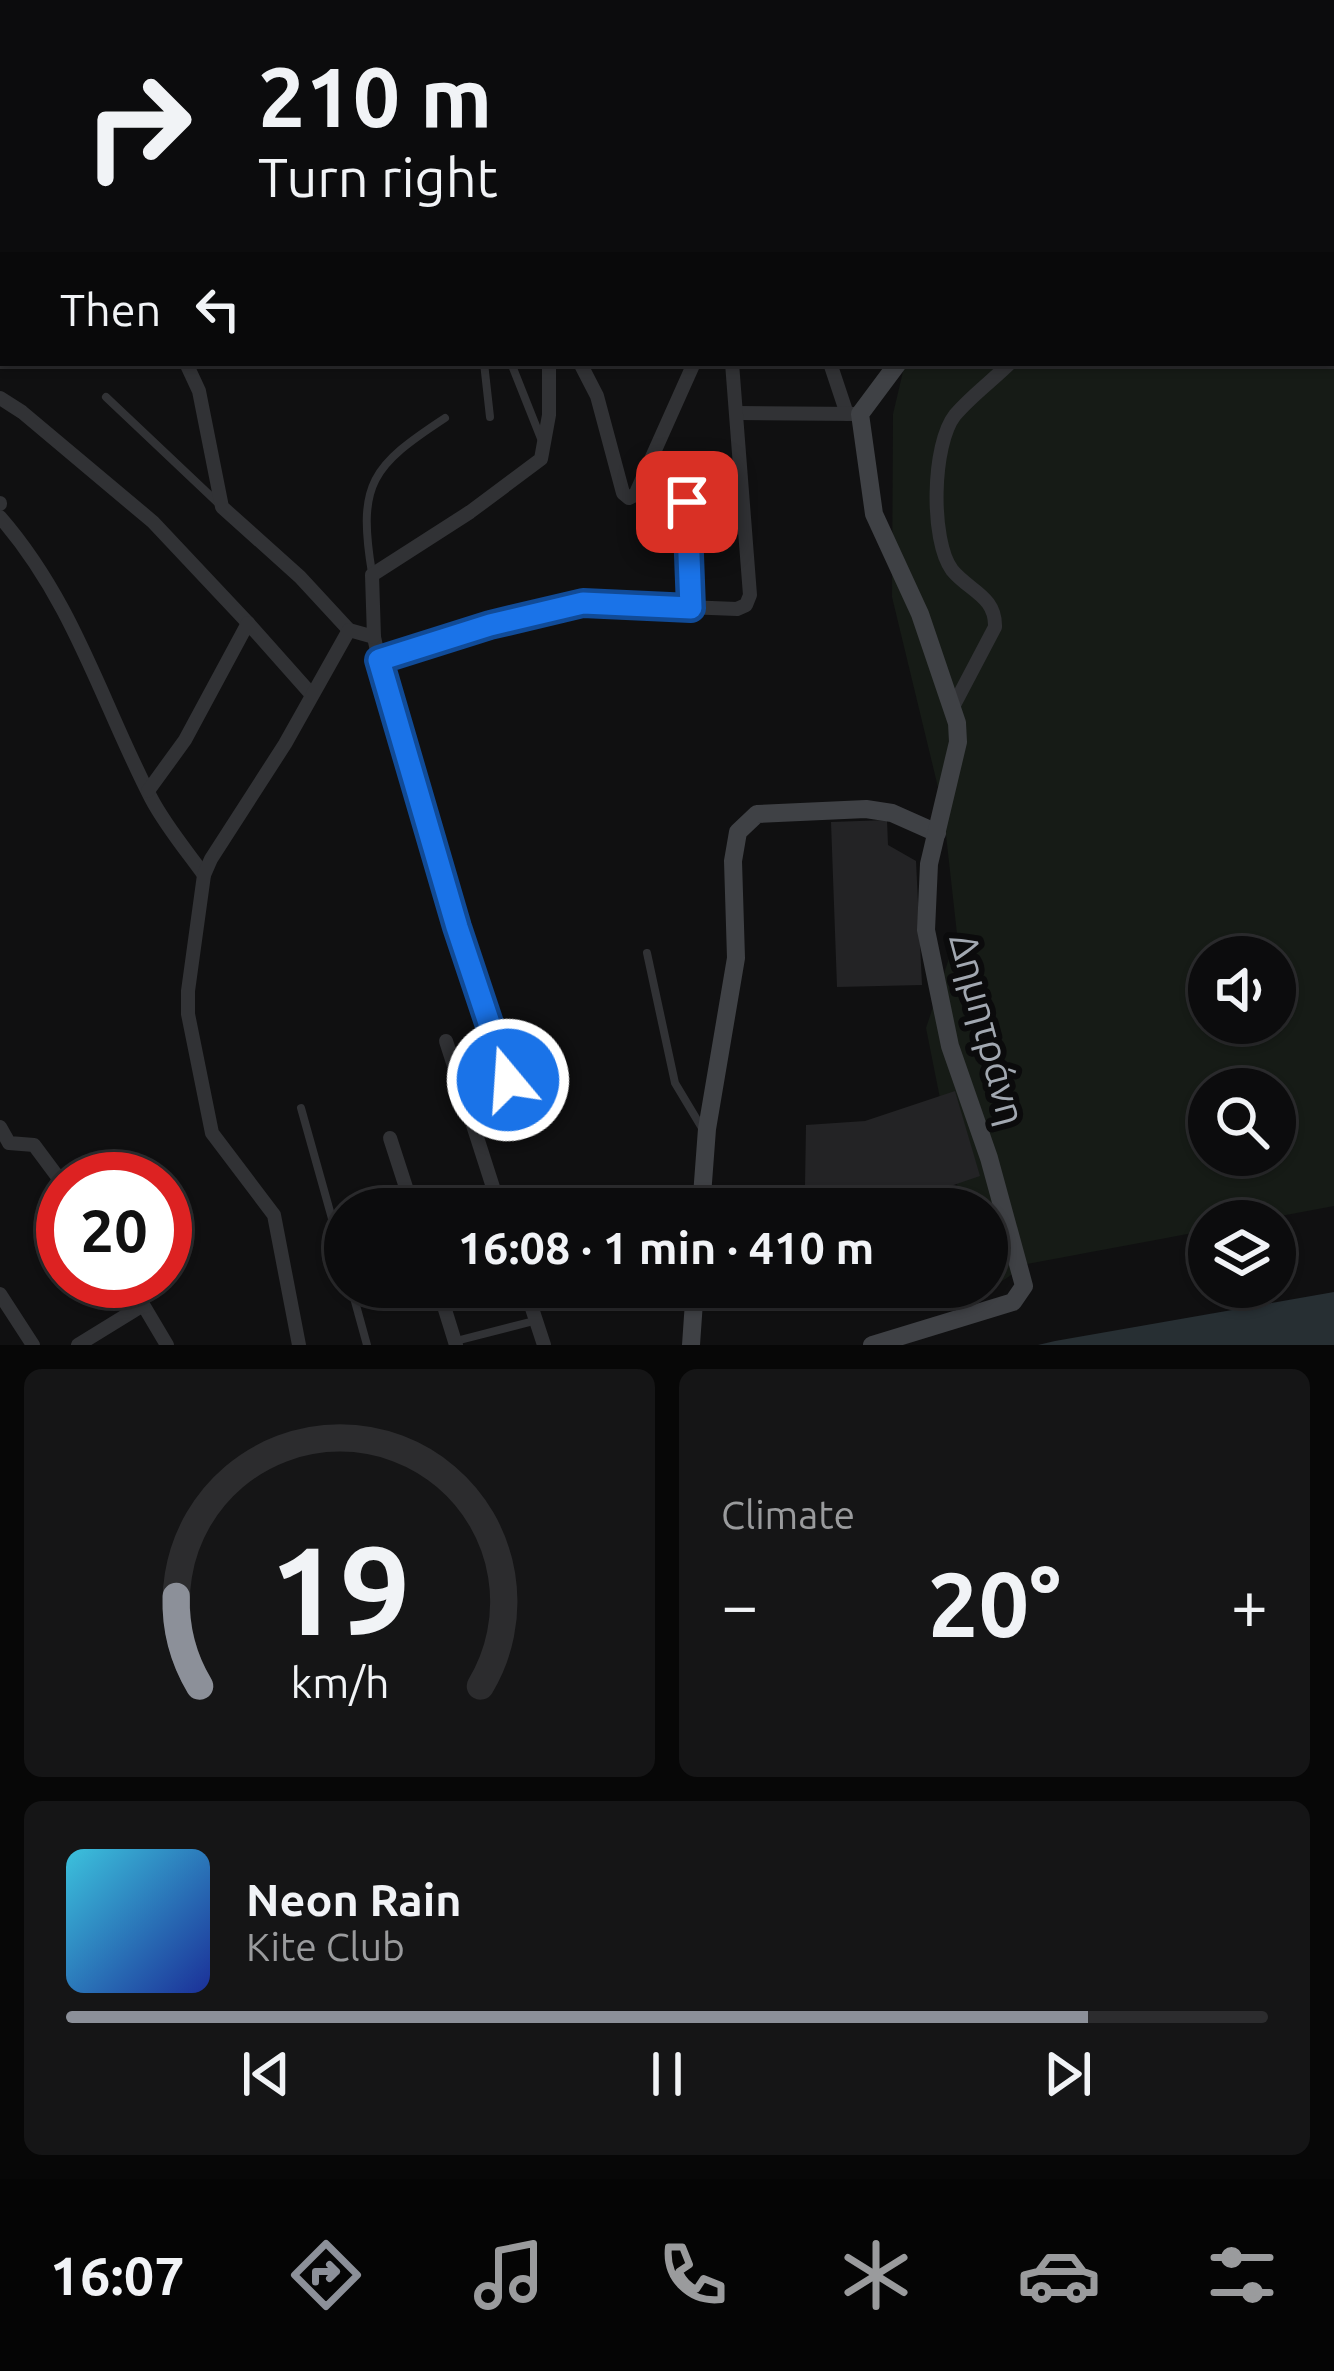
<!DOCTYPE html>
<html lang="en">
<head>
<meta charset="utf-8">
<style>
	:root { --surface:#0c0c0d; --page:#151516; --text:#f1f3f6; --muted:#9a9b9d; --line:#2c2c2e; --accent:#8c9099 }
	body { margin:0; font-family:Ubuntu,sans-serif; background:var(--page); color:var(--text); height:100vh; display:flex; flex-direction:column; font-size:45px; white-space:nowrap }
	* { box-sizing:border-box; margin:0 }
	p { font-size:39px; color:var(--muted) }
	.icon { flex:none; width:66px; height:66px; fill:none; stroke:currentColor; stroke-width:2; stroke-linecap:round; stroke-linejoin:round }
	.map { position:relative; height:1345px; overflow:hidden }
	.details { display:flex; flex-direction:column; gap:24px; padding:24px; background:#070707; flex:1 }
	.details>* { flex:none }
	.hud { position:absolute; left:0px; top:0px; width:1335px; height:366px; box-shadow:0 3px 9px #0004,0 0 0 3px var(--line); background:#0c0c0d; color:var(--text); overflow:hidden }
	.buttons { position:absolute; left:1188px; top:936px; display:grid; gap:24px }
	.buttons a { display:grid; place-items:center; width:108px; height:108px; border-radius:50%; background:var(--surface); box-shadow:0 3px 9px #0004,0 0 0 3px var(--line); font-size:60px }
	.speed { position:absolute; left:36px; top:1152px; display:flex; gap:24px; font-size:60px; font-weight:700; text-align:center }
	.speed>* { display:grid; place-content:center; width:156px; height:156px; border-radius:50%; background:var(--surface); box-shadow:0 3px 9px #0004,0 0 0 3px var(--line); line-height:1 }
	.speed .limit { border:18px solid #d22; background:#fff; color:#111 }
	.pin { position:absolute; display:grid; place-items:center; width:102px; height:102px; color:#fff; margin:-51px; border-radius:24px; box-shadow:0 6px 18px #0006 }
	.me { position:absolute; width:132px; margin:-66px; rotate:342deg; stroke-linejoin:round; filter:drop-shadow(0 0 9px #0008) }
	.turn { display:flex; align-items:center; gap:42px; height:252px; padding:0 60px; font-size:54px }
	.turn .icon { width:156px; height:156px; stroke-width:2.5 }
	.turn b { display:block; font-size:84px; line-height:102px }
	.then { display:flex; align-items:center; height:114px; padding:0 60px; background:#0003; gap:24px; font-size:45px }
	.big { font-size:90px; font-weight:700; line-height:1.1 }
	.details .tile { flex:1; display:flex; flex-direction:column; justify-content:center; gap:18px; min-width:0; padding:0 42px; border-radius:18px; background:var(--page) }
	.details .dial { align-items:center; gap:0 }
	.dial svg { height:312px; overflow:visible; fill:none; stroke:var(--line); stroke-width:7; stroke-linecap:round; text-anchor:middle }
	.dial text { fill:var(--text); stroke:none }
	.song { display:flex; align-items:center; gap:36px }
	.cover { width:144px; height:144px; border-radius:18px; background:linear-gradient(135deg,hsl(190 70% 55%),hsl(230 70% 35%)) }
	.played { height:12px; border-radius:6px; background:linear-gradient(90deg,var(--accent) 85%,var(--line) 85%) }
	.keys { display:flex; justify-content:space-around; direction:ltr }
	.heat { display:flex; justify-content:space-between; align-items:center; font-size:66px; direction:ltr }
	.details .tiles { flex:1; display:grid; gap:24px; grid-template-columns:1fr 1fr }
	.tile:last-child { grid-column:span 2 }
	.trip { position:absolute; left:324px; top:1188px; width:684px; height:120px; border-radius:60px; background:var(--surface); box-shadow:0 3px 9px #0004,0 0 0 3px var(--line); font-weight:700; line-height:120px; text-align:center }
	.tabs { display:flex; height:192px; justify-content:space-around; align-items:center; background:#050505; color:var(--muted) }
	.tabs .icon { width:84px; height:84px }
	.tabs .selected { color:var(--accent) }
	.tabs b { font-size:54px; color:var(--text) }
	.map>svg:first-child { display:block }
</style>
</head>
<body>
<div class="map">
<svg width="1334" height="1345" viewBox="0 0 1334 1345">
	<rect width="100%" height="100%" fill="#101011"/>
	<path fill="#161b16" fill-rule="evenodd" d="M 1113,0 L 1334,0 L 1334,1206 L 1254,1221 L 1209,1221 L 1209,1230 L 1027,1264 L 979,1297 L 977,1287 L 987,1287 L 987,1209 L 962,1209 L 926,1028 L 957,934 L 943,808 L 892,597 L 893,414 L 905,363 L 1332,363 L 1332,3 L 1110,3 ZM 1209,957 L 1275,957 L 1275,1023 L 1209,1023 ZM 1209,1089 L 1275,1089 L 1275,1155 L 1209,1155 Z"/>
	<polygon fill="#272f33" points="1334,1292 1334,1345 1038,1345 1055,1341"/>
	<g fill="#232325">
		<polygon points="887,820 888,845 916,861 922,985 837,987 831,822"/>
		<polygon points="955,1091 980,1176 907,1201 909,1209 814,1209 805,1186 806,1125 865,1121"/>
	</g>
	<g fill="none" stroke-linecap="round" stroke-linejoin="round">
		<g stroke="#313235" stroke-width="8">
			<polyline points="484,363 490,417"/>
			<polyline points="511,363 542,441"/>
			<polyline points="106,397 217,502"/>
			<path d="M 372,573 C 357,483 372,466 445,418"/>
			<polyline points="379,661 456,927 508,1080"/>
			<polyline points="647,953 675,1083 702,1128"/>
			<polyline points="301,1108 345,1265"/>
			<polyline points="351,1287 367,1345"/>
			<polyline points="456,1341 534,1321"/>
		</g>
		<g stroke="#313235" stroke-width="14">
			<polyline points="161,0 161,3"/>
			<polyline points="847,0 849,3"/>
			<polyline points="1332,55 1334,53"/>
			<polyline points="0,345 3,344"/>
			<polyline points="186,363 199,391 222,507 300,577 349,630"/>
			<polyline points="580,363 597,396 623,493 629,498 635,495 694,363"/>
			<polyline points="830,363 847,414"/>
			<polyline points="0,398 22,412 153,522 248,623"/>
			<polyline points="738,413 860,414"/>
			<polyline points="687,502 691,608"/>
			<polyline points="0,503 0,504"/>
			<path d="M 0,517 C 74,602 101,701 151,798 C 165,825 186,850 204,875"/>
			<polyline points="374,637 379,660 490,625 583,603 737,609 746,605 750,595 732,363"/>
			<path d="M 954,705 L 995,627 C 996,596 969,591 952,570 C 930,540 932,444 955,415 C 971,396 993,380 1010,363"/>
			<polyline points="148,791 185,740 248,623 312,695"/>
			<polyline points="446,1041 500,1209"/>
			<polyline points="0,1127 9,1143 34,1145 63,1184"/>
			<polyline points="390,1138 413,1209"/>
			<polyline points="129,1281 167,1345"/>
			<polyline points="438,1287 456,1345"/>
			<polyline points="525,1287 544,1345"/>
			<polyline points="0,1294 33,1345"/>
			<polyline points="78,1345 143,1305"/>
			<polyline points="299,1345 274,1215 212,1133 188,1014 188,991 204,875 211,859 285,744 349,630 374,637 372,575 470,512 541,459 549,415 549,363"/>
		</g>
		<g stroke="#3f4145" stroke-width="18">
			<polyline points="1216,3 1225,0"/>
			<polyline points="701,1209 707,1129 736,958 733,861 738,832 757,814 866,809 892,813 937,833"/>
			<polyline points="691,1345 695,1287"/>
			<polyline points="872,1345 1013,1302 1024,1286 989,1158 950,1046 926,930 929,864 958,742 957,723 920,614 874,514 860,414 898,363"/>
		</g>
	</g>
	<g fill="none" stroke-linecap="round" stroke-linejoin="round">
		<defs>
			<polyline id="route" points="508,1080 457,927 379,660 490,625 583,603 691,608 687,502"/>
		</defs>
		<use href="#route" stroke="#114b97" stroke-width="30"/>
		<use href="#route" stroke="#1a73e8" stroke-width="21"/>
	</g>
	<g text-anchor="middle" stroke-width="12" stroke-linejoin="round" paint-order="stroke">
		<g font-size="39" fill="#a2a8b1" stroke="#0b0b0c">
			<text transform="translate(988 1029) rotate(75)" y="14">Δημητράνη</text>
		</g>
	</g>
</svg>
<div class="buttons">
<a><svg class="icon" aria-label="sound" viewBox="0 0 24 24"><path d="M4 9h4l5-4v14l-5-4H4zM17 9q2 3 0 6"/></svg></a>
<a><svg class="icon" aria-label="search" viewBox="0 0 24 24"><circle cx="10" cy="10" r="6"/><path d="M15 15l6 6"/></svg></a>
<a><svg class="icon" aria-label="layers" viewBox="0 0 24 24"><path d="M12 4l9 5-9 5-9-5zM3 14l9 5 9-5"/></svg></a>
</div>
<div class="speed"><div class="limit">20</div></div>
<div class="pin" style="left:687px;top:502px;background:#d93025"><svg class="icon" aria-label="arrive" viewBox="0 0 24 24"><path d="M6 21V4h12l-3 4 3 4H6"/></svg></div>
<svg class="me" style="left:508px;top:1080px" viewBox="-20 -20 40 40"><circle r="17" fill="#1a73e8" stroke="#fff" stroke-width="3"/><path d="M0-11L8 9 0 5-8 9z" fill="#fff"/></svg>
<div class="trip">16:08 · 1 min · 410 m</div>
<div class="hud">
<div class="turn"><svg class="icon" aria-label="right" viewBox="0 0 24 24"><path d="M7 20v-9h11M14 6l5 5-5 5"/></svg><div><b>210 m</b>Turn right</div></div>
<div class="then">Then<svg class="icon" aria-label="left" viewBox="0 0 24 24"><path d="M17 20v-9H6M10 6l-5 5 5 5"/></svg></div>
</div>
</div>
<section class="details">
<div class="tiles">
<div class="tile dial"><svg viewBox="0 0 100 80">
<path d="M14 69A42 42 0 1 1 86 69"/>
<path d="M14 69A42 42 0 0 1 8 46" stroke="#8c9099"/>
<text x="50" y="56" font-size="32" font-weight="700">19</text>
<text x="50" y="72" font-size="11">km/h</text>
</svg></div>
<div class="tile"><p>Climate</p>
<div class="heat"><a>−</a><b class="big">20°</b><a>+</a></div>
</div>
<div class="tile">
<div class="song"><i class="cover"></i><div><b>Neon Rain</b><p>Kite Club</p></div></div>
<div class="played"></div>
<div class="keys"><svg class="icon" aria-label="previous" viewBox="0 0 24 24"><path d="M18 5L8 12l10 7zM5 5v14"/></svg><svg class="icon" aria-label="pause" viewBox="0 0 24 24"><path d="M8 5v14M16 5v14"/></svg><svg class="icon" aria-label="next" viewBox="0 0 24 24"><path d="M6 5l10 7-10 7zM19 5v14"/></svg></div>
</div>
</div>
</section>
<nav class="tabs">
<b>16:07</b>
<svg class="icon selected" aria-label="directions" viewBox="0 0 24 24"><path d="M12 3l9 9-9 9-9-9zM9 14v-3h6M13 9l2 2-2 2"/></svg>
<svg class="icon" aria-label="music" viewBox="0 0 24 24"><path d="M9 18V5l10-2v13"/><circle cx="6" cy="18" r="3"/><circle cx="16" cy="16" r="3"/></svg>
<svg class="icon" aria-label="phone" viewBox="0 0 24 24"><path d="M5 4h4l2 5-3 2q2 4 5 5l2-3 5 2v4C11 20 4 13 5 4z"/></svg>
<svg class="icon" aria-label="climate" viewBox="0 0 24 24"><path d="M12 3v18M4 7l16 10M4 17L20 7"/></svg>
<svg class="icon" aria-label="car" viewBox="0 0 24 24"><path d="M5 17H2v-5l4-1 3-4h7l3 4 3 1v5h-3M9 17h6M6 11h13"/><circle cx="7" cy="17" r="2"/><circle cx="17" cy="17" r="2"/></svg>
<svg class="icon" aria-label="filters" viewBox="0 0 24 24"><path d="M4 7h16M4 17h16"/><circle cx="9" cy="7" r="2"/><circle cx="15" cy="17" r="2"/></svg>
</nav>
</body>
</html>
